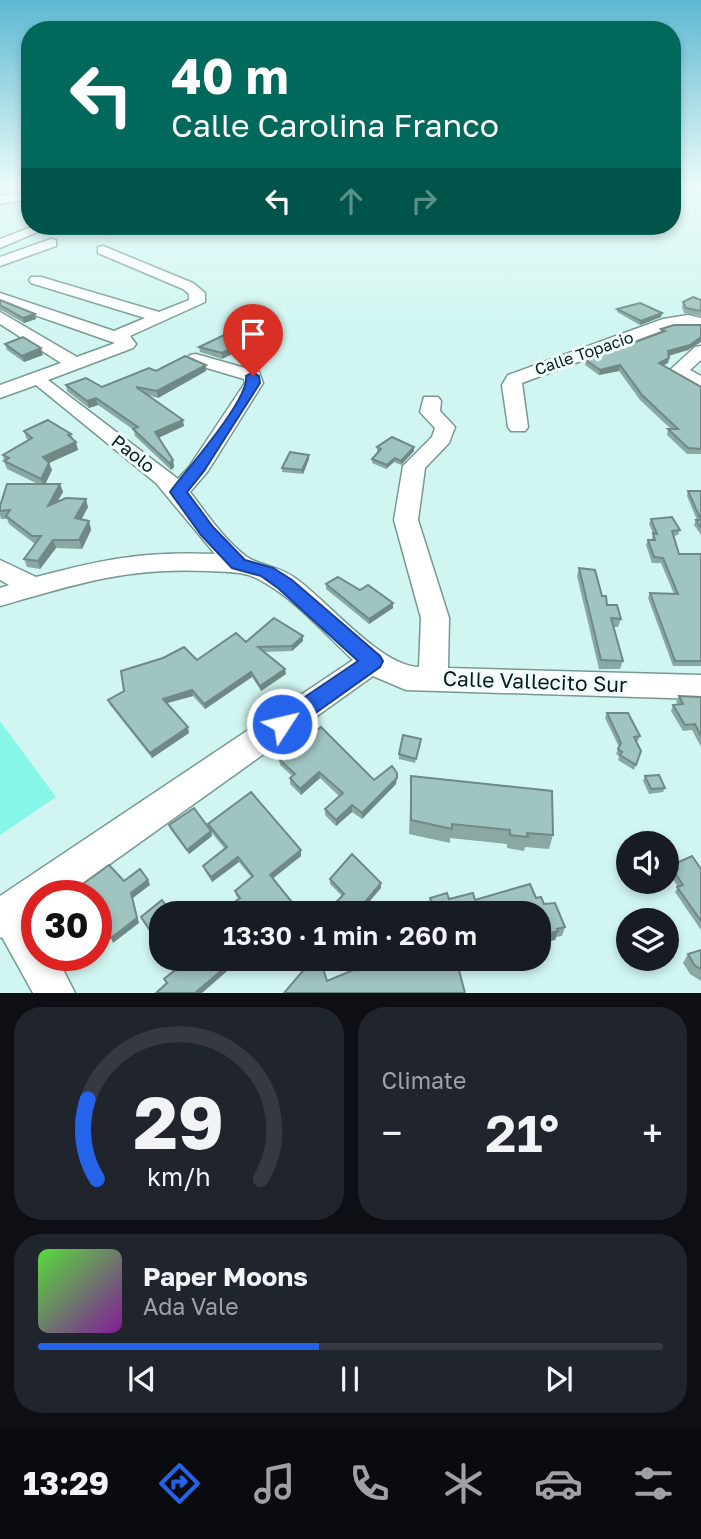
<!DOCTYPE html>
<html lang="en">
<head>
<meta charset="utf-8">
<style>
	:root { --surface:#171b24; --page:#20242c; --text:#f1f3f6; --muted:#9ea1a6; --line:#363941; --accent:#2563eb }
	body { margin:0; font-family:"Golos Text",sans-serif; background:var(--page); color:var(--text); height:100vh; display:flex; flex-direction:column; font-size:26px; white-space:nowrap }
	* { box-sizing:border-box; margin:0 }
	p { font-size:23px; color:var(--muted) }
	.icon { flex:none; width:38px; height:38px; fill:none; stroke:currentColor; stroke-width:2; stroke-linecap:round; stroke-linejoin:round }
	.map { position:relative; height:993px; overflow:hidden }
	.details { display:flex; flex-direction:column; gap:14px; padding:14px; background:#0d0f14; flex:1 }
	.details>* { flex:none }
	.hud { position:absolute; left:21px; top:21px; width:660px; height:214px; border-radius:28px; box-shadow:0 4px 10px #0003; background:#00695c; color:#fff; overflow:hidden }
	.controls { position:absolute; left:616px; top:831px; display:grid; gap:14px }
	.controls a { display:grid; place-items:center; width:63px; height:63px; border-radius:50%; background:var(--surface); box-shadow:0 4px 10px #0003; font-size:35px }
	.speed { position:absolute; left:21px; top:880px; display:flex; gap:14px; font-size:35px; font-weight:700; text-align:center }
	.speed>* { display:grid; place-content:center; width:91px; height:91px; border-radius:50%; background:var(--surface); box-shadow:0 4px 10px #0003; line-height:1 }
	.speed .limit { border:10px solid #d22; background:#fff; color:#111 }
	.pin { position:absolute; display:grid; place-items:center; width:60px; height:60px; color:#fff; margin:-72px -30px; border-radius:50% 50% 50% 0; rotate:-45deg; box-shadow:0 0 7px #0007 }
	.pin .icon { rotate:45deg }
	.me { position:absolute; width:77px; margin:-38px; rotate:55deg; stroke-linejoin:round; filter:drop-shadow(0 0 5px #0008) }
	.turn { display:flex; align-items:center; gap:24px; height:147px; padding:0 35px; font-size:32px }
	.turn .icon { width:91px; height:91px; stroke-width:2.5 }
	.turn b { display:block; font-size:49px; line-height:60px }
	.lanes { display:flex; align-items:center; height:66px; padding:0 35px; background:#0003; justify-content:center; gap:35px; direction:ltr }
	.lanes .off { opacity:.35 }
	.big { font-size:52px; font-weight:600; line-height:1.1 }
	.details .widget { flex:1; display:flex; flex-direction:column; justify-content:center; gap:10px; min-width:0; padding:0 24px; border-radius:28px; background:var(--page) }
	.details .dial { align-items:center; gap:0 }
	.dial svg { height:182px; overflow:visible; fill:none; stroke:var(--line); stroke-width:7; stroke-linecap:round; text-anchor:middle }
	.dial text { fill:var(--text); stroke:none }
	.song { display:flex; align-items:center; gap:21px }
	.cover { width:84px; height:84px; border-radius:10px; background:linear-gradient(135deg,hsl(110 70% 55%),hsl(290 70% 35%)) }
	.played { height:7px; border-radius:4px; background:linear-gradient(90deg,var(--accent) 45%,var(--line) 45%) }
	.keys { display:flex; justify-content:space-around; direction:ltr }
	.heat { display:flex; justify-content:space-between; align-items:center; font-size:38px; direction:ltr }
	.details .tiles { flex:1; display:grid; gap:14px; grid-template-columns:1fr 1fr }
	.widget:last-child { grid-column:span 2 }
	.trip { position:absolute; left:149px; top:901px; width:402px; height:70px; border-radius:28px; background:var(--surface); box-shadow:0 4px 10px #0003; font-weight:600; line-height:70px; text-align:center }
	.tabs { display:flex; height:112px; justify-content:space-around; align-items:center; background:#090b0e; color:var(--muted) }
	.tabs .icon { width:49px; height:49px }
	.tabs .active { color:var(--accent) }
	.tabs b { font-size:32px; color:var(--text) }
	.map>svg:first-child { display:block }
</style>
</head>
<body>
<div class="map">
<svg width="701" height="993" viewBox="0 0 701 993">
	<rect width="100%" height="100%" fill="#d1f6f1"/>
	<polygon fill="#86f6e8" points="0,721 56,797 0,835"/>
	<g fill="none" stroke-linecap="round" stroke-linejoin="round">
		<defs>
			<g id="minor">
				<polygon points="30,192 30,199 0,204 0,196"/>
				<polygon points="34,226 51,226 0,248 0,239"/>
				<polygon points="51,239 56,240 56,246 0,266 0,257"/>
				<path d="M 103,246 L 193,283 L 205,293 L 205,302 L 130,336 L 136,344 L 133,348 L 48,380 L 178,479 L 189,467 L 245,383 L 244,379 L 190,363 L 187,359 L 190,355 L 196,354 L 259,372 L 263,383 L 208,471 L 190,492 C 207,514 224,540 247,557 C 258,565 279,566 295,578 C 328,601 380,666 419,667 L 421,618 L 394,520 L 403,466 L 432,437 L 435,428 L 420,412 L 424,397 L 438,397 L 441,401 L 440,411 L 455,427 L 449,443 L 425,468 L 418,520 L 449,618 L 448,668 L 701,675 L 701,699 L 406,690 L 373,676 L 65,896 L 37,896 L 37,916 L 34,918 L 37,922 L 37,956 L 56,956 L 75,993 L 33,993 L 2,937 L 0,938 L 0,896 L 353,660 C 324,633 295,599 260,580 C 245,571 226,572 208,571 C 127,567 76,584 0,606 L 0,588 L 9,585 L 0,580 L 0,560 L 36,577 C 103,559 145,551 215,554 L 156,483 L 36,385 L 0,398 L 0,385 L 61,363 L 0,324 L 0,312 L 77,357 L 115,343 L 0,303 L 0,293 L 114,331 L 145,318 L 31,283 L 29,280 L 31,277 L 41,277 L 159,312 L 189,300 L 189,294 L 183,289 L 98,253 L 98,247 Z"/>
				<polygon points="688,315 701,318 701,328 688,325 672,327 522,383 528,427 525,431 511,431 508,427 502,385 508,375 663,319"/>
				<polygon points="701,346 701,360 690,370 701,376 701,390 679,379 671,369 695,347"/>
			</g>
		</defs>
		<use href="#minor" stroke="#769994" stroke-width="3"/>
		<use href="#minor" fill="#fff" fill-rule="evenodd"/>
	</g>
	<g fill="#8aa9a4">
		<polygon points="0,300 35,314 36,319 24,323 1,310 0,311"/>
		<polygon points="701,300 701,316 684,313 682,307 683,302"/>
		<polygon points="617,309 662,313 661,317 640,325 617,312"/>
		<polygon points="674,325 688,350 669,356 668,363 663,365 701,387 701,454 687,454 667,435 668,429 671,429 640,400 619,371 599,375 585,365 586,360 660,333 661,329"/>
		<polygon points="261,333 262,339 222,359 200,352 199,347"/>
		<polygon points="5,344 43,355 24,362 7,350"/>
		<polygon points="206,371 158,398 148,395 184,426 158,438 173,460 174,467 171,470 135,436 134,430 98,405 89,408 67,391 66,385 102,387"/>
		<polygon points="24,431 71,434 78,450 49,463 52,470 45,484 60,484 63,492 57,502 88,507 81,519 89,521 91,530 82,549 56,548 40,569 27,567 24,559 35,544 9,524 7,519 1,519 0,515 0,506 38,484 7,469 4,461 3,455 28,440 26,438"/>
		<polygon points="377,447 414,447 414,451 401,465 394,462 386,469 372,463 372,459 378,452 377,452"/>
		<polygon points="309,459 303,474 282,472 282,468"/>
		<polygon points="688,491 701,491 701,535 694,525 696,520 697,520 687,496"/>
		<polygon points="651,519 680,530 678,535 674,536 679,554 701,554 701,666 673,666 648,598 650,593 674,594 661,563 652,563 646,545 648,540 652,540 653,533 649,524"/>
		<polygon points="579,568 602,596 607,605 621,619 618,627 614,627 623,661 620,669 599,669 577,576"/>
		<polygon points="326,584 360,590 393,603 393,608 369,624 326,589"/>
		<polygon points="303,641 292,651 264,652 286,674 261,691 252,677 205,709 193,696 167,703 189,733 152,758 110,705 108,700 197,660 246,642"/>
		<polygon points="679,696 701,697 701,747 692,730 683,731 671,711 673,705 678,704 676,702"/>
		<polygon points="607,713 640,736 638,741 636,741 641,751 634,770 618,760 619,756 616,754 619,747 605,718"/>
		<polygon points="421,744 415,763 399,759 399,754"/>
		<polygon points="279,759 374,780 397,773 396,784 362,819 352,812 336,826 325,815 325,809 339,796 320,778 301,795 290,784 290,778 292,776 280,765"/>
		<polygon points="411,776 553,835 549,849 525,847 524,851 507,848 507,844 450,838 450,843 409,834"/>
		<polygon points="645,776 665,788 663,792 649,794 643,781"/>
		<polygon points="208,824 301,856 273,878 291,906 284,914 242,914 237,906 236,901 239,899 236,896 235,891 252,878 239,862 212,882 205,871 203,866 225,849 211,832 212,836 189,854 171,830 169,825 209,828"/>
		<polygon points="670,866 701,869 701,930 675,892 678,887 668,871"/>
		<polygon points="330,879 381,888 342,896 330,884"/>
		<polygon points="430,898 475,900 536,898 544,904 565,927 562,936 556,937 555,940 429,903"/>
		<polygon points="161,914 161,945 160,946 143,922 141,917"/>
		<polygon points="701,950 701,981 690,974 683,963 688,954"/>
	</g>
	<g fill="#708986">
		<polygon points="662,313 661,317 640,325 641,321"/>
		<polygon points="35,314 36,319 24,323 23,318"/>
		<polygon points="261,333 262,339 222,359 222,353"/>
		<polygon points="701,337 701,342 688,350 666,356 668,351"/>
		<polygon points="41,348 43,355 24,362 22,356"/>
		<polygon points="669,358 668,363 658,368 659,363"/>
		<polygon points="206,365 206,371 158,398 157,391"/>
		<polygon points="620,365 619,371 599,375 600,370"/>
		<polygon points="96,398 98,405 89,408 87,401"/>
		<polygon points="183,420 184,426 156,439 155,432"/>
		<polygon points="76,442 78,450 49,463 52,470 44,487 41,479 43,457"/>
		<polygon points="414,447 414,451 401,465 401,461"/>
		<polygon points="309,455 309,459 303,474 302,470"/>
		<polygon points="395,458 394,462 386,469 387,465"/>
		<polygon points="173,460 174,467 171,470 169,463"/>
		<polygon points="60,484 63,492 50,514 48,506"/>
		<polygon points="86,499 88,507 78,526 75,518"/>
		<polygon points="89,521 91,530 82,549 79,540"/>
		<polygon points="53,540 56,548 40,569 38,561"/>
		<polygon points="393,603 393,608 369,624 369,619"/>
		<polygon points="303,636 303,641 292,651 292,646"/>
		<polygon points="285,669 286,674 261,691 260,686"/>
		<polygon points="251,672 252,677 205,709 204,704"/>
		<polygon points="192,690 193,696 164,704 163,699"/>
		<polygon points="188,727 189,733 152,758 150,753"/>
		<polygon points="319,772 320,778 301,795 300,789"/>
		<polygon points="397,778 396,784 362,819 362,813"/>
		<polygon points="352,805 352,812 336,826 336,820"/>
		<polygon points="211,831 212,836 189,854 187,850"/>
		<polygon points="301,850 301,856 271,880 270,875"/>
		<polygon points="238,857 239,862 212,882 211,877"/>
		<polygon points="148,880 150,885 133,898 139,923 113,943 111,938 131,893"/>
		<polygon points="381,883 381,888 359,914 355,914"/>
		<polygon points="291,901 291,906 283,914 281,910"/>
		<polygon points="558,931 555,940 539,944 539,936"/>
		<polygon points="235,959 241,959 202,993 195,993"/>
		<polygon points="454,959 473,959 453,964"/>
	</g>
	<g fill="#a0c4bf" stroke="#708986" stroke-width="2">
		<polygon points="693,297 701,300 701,311 686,308 683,302"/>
		<polygon points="0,300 35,314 23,318 0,305"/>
		<polygon points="640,303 662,313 641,321 617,309"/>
		<polygon points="674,325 701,325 701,337 690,345 668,351 669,358 659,363 701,387 701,449 688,448 668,429 678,429 642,395 620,365 600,370 586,360 665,331 661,329"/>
		<polygon points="243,326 261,333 222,353 199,347"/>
		<polygon points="23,337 41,348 22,356 5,344"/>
		<polygon points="185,356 206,365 157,391 136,387 183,420 155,432 173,460 169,463 133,429 138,427 96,398 87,401 66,385 86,378 102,387 149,368 156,371"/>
		<polygon points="48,420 71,434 68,435 76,442 43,457 49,463 41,479 4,461 9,458 3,455 32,438 24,431"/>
		<polygon points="392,437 414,447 401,461 395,458 387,465 372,459 381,449 377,447"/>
		<polygon points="290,452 309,455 302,470 282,468"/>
		<polygon points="7,484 60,484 48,506 66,498 86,499 75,518 89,521 79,540 53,540 38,561 24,559 41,536 32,536 6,516 10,510 0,511 0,506"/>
		<polygon points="688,491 701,491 701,528 696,520 701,520"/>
		<polygon points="672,517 680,530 672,531 679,554 701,554 701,661 675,661 650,593 678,594 663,558 654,557 648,540 655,540 653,533 657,534 651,519"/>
		<polygon points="579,568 595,570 602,596 606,596 607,605 617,605 621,619 611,618 623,661 601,660"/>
		<polygon points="338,577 360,590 368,585 393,603 369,619 326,584"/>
		<polygon points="274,618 303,636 292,646 258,647 285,669 260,686 251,672 204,704 192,690 163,699 188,727 150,753 108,700 124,691 121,671 163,658 184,647 197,660 236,633 246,642"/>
		<polygon points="679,696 701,697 701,736 695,724 685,725 673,705 683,704"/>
		<polygon points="607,713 628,713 640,736 634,737 641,751 636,765 620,755 622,752 618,749 621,743"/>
		<polygon points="321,727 374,780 392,766 397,773 397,778 362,813 352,805 336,820 325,809 343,793 319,772 300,789 290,778 295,774 279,759"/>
		<polygon points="403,735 421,739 416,759 399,754"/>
		<polygon points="659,775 665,788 651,789 645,776"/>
		<polygon points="411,776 552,791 553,835 527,833 528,837 510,835 510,830 452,824 452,829 411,820"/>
		<polygon points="251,792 301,850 270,875 291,901 281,910 284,914 245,914 236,901 240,898 235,891 253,876 238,857 211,877 203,866 227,847 208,824"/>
		<polygon points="194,808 211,831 187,850 169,825"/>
		<polygon points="352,854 381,883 355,914 325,914 344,894 330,879"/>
		<polygon points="692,856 701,869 701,921 677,887 683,885 670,866"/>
		<polygon points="109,865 124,881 140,869 148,880 131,893 137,918 111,938 96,914 96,896 66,896"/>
		<polygon points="530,884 536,898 541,897 544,904 555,903 565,927 557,929 558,931 539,936 539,914 396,914 432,902 430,898 447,893 449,899 473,893 475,900"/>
		<polygon points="162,900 172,914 161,914 161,940 158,942 141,917"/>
		<polygon points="701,950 701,969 695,966 688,954"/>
		<polygon points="189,959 235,959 195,993 156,993 167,983 164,979"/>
		<polygon points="313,959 320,959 327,981 380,959 456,959 465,993 284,993"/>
	</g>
	<linearGradient id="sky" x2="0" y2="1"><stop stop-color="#5db8d2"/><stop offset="0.57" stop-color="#eafbf9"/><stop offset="1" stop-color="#eafbf9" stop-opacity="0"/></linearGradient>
	<rect width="701" height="325" fill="url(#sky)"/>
	<path fill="#2563eb" stroke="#184099" stroke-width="2" d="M 253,372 L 259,376 L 260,383 L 204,471 L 187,492 L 213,527 L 245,560 L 273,568 L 292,580 L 380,656 L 383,661 L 380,667 L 290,731 L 282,733 L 274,731 L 271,724 L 274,718 L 358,661 L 279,589 L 261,576 L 232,568 L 201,535 L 170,492 C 186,470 250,399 246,376 Z"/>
	<g text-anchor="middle" stroke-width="6" stroke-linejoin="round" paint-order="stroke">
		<g font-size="16" fill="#0b1917" stroke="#effefc">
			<text transform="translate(584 353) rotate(-19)" y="6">Calle Topacio</text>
		</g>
		<g font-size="18" fill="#0b1917" stroke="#effefc">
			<text transform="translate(133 454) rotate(38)" y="6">Paolo</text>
		</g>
		<g font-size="21" fill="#0b1917" stroke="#effefc">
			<text transform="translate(535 682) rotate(2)" y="7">Calle Vallecito Sur</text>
		</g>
	</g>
</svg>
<div class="controls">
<a><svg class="icon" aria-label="sound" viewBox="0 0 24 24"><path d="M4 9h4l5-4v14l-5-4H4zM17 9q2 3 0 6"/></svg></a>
<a><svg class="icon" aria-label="layers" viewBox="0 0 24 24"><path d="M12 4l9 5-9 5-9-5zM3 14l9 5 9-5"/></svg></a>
</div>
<div class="speed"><div class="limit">30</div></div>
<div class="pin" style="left:253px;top:376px;background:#d93025"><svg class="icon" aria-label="arrive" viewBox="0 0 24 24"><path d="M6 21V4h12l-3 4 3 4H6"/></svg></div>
<svg class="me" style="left:282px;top:724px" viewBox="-20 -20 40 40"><circle r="17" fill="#2563eb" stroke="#fff" stroke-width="3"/><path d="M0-11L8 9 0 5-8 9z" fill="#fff"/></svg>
<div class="trip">13:30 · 1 min · 260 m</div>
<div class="hud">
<div class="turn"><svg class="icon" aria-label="left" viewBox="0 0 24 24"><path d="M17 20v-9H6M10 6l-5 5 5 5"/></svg><div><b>40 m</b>Calle Carolina Franco</div></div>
<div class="lanes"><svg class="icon" aria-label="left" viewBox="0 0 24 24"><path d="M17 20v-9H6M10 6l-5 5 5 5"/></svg><svg class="icon off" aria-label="ahead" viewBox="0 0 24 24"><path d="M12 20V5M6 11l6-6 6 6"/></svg><svg class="icon off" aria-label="right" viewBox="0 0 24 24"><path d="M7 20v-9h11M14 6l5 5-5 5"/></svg></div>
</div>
</div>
<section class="details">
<div class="tiles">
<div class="widget dial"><svg viewBox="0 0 100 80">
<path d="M14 69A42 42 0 1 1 86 69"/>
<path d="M14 69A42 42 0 0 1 10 34" stroke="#2563eb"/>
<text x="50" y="56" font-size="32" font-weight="700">29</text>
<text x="50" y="72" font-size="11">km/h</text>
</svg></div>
<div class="widget"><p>Climate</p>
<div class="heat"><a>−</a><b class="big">21°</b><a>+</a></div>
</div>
<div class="widget">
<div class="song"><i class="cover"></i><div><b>Paper Moons</b><p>Ada Vale</p></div></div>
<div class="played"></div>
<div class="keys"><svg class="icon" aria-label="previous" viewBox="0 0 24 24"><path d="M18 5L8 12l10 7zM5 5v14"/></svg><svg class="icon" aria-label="pause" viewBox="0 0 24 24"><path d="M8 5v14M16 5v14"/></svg><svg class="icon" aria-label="next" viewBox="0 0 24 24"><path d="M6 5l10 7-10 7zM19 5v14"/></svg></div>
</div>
</div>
</section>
<nav class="tabs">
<b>13:29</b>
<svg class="icon active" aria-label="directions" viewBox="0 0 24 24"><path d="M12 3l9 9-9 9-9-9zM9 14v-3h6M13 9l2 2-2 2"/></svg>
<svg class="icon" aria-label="music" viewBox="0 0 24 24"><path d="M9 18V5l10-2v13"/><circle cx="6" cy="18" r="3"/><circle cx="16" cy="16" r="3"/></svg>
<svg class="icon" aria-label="phone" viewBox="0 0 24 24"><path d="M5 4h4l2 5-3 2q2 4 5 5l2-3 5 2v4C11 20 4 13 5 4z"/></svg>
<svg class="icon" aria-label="climate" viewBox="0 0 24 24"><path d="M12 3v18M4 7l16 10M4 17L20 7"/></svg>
<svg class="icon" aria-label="car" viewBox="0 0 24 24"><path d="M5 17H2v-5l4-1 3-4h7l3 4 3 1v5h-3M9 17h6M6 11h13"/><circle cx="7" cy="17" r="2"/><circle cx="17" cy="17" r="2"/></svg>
<svg class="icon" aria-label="filters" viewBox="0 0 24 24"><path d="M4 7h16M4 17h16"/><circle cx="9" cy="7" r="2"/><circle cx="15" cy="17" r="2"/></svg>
</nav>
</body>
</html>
